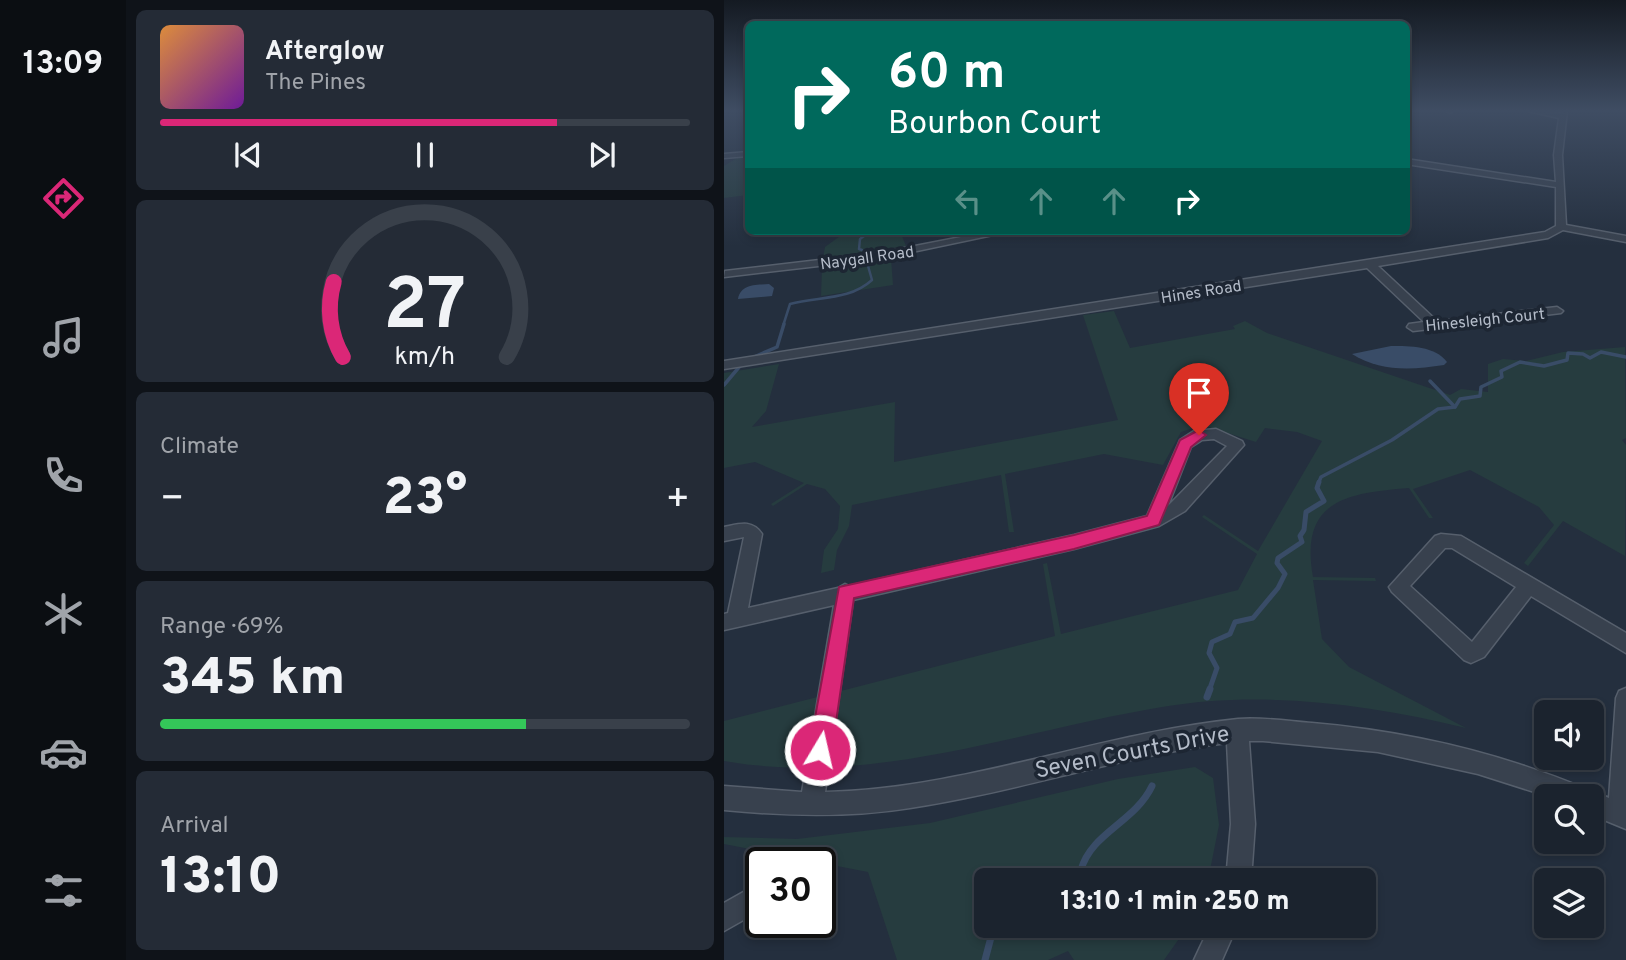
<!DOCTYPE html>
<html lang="en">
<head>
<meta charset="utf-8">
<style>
	:root { --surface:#1b232e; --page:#242b36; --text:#f1f3f6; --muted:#a0a4aa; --line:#39404a; --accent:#db2777 }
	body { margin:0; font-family:Overpass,sans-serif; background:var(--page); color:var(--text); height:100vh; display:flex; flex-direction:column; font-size:26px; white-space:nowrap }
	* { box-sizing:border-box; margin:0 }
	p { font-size:23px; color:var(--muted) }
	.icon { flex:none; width:38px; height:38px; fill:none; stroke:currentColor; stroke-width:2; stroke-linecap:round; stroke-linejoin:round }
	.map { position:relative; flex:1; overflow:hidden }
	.sheet { display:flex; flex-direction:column; gap:10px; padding:10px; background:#0f1319; width:598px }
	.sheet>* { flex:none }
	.banner { position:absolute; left:21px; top:21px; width:665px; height:214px; border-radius:10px; box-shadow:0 4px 10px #0003,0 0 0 2px var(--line); background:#00695c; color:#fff; overflow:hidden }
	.tools { position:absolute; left:810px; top:700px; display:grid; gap:14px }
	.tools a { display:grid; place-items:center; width:70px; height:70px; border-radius:10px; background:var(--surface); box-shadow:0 4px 10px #0003,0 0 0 2px var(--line); font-size:35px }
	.speed { position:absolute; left:21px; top:847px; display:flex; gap:14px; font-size:35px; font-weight:700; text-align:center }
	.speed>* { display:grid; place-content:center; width:91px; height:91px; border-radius:50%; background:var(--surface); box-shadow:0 4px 10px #0003,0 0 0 2px var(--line); line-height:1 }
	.speed .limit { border:4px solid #111; border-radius:10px; background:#fff; color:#111 }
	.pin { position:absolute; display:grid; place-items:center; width:60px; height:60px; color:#fff; margin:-72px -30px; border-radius:50% 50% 50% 0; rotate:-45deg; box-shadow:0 0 7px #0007 }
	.pin .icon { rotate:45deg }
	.me { position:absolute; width:77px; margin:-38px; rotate:9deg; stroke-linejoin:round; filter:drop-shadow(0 0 5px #0008) }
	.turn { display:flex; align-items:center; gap:24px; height:147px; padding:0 28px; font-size:32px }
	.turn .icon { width:91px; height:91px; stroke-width:2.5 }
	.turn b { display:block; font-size:49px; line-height:60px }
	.lanes { display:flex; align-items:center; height:66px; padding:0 28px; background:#0003; justify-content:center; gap:35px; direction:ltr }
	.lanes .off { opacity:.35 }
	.big { font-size:52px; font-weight:800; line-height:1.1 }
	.sheet .card { flex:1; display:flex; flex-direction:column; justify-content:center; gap:10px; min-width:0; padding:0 24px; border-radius:10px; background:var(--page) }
	.sheet .dial { align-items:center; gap:0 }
	.dial svg { height:182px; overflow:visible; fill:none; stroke:var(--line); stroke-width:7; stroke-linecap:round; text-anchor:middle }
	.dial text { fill:var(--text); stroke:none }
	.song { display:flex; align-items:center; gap:21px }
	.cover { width:84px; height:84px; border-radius:10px; background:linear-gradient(135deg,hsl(30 70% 55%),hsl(280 70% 35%)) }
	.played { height:7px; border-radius:4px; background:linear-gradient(90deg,var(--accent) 75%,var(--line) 75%) }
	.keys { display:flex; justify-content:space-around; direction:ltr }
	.heat { display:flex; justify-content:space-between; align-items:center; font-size:38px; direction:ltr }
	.charge { height:10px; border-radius:5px; background:linear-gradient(90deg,#34c759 69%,var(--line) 0) }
	.trip { position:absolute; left:250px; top:868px; width:402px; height:70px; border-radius:10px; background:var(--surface); box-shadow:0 4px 10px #0003,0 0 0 2px var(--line); font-weight:800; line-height:70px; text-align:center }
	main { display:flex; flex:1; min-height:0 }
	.menu { display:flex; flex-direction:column; width:126px; justify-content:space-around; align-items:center; background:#0b0e12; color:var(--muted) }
	.menu .icon { width:49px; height:49px }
	.menu .selected { color:var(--accent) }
	.menu b { font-size:32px; color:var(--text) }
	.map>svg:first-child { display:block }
</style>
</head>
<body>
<main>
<nav class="menu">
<b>13:09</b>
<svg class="icon selected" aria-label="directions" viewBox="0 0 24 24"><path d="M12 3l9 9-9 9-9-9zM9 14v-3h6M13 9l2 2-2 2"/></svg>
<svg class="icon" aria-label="music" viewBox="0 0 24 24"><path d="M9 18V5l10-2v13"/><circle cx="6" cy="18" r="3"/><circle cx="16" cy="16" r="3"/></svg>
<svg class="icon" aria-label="phone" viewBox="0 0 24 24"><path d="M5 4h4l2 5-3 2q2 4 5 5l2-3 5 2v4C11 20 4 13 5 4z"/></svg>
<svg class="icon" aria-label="climate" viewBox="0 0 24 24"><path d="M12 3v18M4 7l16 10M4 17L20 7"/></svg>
<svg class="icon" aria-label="car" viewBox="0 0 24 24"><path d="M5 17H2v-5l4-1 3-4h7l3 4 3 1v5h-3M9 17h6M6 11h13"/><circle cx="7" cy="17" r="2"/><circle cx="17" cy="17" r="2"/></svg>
<svg class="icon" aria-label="filters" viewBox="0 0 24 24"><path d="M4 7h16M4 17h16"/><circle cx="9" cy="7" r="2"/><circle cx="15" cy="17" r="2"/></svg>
</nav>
<section class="sheet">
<div class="card">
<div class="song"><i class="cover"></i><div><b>Afterglow</b><p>The Pines</p></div></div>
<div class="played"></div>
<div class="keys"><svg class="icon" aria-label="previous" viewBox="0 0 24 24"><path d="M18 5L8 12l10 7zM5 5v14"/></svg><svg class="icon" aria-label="pause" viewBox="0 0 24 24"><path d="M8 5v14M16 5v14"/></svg><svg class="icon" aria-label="next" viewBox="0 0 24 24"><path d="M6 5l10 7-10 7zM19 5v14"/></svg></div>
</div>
<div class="card dial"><svg viewBox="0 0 100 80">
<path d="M14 69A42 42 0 1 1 86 69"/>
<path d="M14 69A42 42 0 0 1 10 36" stroke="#db2777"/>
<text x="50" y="56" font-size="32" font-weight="700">27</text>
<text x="50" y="72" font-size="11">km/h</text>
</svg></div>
<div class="card"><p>Climate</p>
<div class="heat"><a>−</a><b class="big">23°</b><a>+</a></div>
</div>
<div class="card"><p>Range · 69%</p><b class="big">345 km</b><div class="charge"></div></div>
<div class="card"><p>Arrival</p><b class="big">13:10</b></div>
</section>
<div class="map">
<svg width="902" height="960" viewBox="0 0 902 960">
	<rect width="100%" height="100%" fill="#242f3e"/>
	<g fill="#263c3f">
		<polygon points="24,157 24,195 0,198 0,166 13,158"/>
		<polygon points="123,231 176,231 182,246 99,258 101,247"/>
		<polygon points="167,258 169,285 97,296 98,268"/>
		<path d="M 390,311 L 406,348 L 511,329 L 509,326 L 521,321 L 543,333 L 726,395 L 737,389 L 764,392 L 764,364 L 779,359 L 802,361 L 839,352 L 901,347 L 902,438 L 898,440 L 902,445 L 901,556 L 839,521 L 804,566 L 800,563 L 830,525 L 815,507 L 746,470 L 689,489 L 709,518 L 705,518 L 685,488 C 623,493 575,500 589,577 L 651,578 L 652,581 L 589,580 L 598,639 L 625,667 L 742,728 C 645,704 538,690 438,707 C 293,731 149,787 0,761 L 0,721 L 331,636 L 319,564 L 323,563 L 337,634 L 514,590 L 533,554 L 478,517 L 480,515 L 534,551 L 598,441 L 573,432 L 541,428 L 532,442 L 478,425 L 457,432 L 439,465 L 380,454 L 281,474 L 290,532 L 285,532 L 277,475 L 128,505 L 125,526 L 113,550 L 110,570 L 97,573 L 100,550 L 114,529 L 116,506 L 101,489 L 83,484 L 49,506 L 47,504 L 80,483 L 31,462 L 0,468 L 0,373 L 55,364 L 42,411 L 28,427 L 171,402 L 170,462 L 394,420 L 359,315 Z"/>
		<polygon points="471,767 489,778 495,825 484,880 262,880 262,926 464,926 440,960 350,960 344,951 324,960 173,960 144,872 0,844 0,837 73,839 206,823 394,779"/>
	</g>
	<g fill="#394c67">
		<path d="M 45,284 L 50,288 L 48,296 L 14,299 C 17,284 31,285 45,284 Z"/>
		<path d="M 667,346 C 686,346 711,346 723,362 L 720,365 C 688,370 656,372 628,354 Z"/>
	</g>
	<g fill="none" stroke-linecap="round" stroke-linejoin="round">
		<g stroke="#394c67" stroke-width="2.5">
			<polyline points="138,250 135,249 136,239 147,231"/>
			<path d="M 59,326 L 66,304 C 94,296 125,301 148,280 L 144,266"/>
		</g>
		<g stroke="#394c67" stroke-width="3.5">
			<polyline points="30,357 53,347 60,324"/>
			<polyline points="706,381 730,406"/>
			<polyline points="0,385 16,366"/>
			<polyline points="731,407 736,399 756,396 757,387 778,377 777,371 796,362 820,366 843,360 844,353 859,354 866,358 877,352 902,357"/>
			<polyline points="594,484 597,477 668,440 714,409 731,407"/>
		</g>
		<polyline stroke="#394c67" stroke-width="5" points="485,691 493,668 485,653 488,642 506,634 511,622 529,618 554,588 561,574 553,563 554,558 578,542 576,536 580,530 582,512 600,501 593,488 595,482"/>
		<g stroke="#394c67" stroke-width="7">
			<polyline points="483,697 486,689"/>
			<path d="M 360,880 L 357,870 C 367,833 411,822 428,786"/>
			<polyline points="261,960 270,926"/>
		</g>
		<defs>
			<g id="minor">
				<polygon points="722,111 729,111 726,113"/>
				<polygon points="804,111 836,113 843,111 838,155 842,225 902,236 902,242 839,230 824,238 654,266 713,321 833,307 839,311 837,313 689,331 683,327 685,324 700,322 643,268 0,369 0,361 821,232 832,226 832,187 682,164 682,159 832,182 830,155 835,118"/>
				<polygon points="24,152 24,156 0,158 0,154"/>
				<polygon points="268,231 288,231 155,259 0,277 1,271 155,253"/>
				<path d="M 492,429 L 518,441 L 520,445 L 461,511 L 435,526 L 350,549 L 129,600 L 101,792 C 242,789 375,733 514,719 C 538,717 563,721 588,723 C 682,731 773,752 860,788 L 863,794 L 868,791 L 885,798 L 892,698 L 895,691 L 902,688 L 902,829 L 868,815 L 868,796 L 823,796 L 754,774 L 654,752 L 539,741 L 525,741 L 531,824 L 527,880 L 502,880 L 507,824 L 503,743 C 396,756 293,792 186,808 C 124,818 62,816 0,810 L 0,786 L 78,792 L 110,605 L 0,630 L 0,614 L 4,613 L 20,537 L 0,541 L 0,527 C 15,524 28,519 38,534 L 24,608 L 114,588 L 121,584 L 125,586 L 350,535 L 423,516 L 456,440 L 470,431 ZM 490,439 L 503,446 L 444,506 L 467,447 L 478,440 Z"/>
				<path d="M 717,534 L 737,536 L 902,633 L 902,653 L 807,596 L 760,657 L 747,663 L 740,660 L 668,592 L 665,587 L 711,536 ZM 721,548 L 728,548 L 792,587 L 748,642 L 686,586 Z"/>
				<polygon points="37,882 37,910 0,931 0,903"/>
				<polygon points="486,926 513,926 498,960 470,960"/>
			</g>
		</defs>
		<use href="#minor" stroke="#565f6c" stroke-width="3"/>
		<use href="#minor" fill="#38414e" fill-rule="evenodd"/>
	</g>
	<linearGradient id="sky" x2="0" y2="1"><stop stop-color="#141a22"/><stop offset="0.45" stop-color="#3f4d63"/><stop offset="1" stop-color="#3f4d63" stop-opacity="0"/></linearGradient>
	<rect width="902" height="246" fill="url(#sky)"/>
	<polygon fill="#db2777" stroke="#8e194d" stroke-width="2" points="475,430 482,435 467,447 435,525 350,549 130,598 108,750 104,758 96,761 89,758 85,750 115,587 350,535 423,516 456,440"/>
	<g text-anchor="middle" stroke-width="7" stroke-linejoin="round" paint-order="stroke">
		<g font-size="16" fill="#b4bcc9" stroke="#1d2633">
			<text transform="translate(143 257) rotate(-8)" y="6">Naygall Road</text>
			<text transform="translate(477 291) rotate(-9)" y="6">Hines Road</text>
			<text transform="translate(761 319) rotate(-6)" y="6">Hinesleigh Court</text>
		</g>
		<g font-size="23" fill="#b4bcc9" stroke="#1d2633">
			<text transform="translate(408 751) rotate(-11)" y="8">Seven Courts Drive</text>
		</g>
	</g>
</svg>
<div class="tools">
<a><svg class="icon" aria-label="sound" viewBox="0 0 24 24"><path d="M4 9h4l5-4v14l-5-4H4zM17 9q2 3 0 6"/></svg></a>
<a><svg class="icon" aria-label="search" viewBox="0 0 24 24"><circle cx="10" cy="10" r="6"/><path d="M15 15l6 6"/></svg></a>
<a><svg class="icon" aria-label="layers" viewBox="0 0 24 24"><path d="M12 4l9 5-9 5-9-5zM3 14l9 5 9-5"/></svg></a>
</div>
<div class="speed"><div class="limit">30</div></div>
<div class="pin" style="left:475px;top:435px;background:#d93025"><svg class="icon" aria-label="arrive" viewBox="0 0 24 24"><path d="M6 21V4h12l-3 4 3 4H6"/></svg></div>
<svg class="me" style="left:96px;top:750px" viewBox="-20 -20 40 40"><circle r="17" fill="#db2777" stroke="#fff" stroke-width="3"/><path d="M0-11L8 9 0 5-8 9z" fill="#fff"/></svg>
<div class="trip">13:10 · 1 min · 250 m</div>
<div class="banner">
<div class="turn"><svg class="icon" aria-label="right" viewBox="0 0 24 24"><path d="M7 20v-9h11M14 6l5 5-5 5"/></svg><div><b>60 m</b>Bourbon Court</div></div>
<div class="lanes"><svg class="icon off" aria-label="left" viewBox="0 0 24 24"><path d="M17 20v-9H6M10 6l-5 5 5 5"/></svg><svg class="icon off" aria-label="ahead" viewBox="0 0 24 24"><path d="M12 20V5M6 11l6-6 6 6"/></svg><svg class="icon off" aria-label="ahead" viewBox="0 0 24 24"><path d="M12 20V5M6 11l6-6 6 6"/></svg><svg class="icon" aria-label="right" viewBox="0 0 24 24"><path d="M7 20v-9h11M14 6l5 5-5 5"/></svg></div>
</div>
</div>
</main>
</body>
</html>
